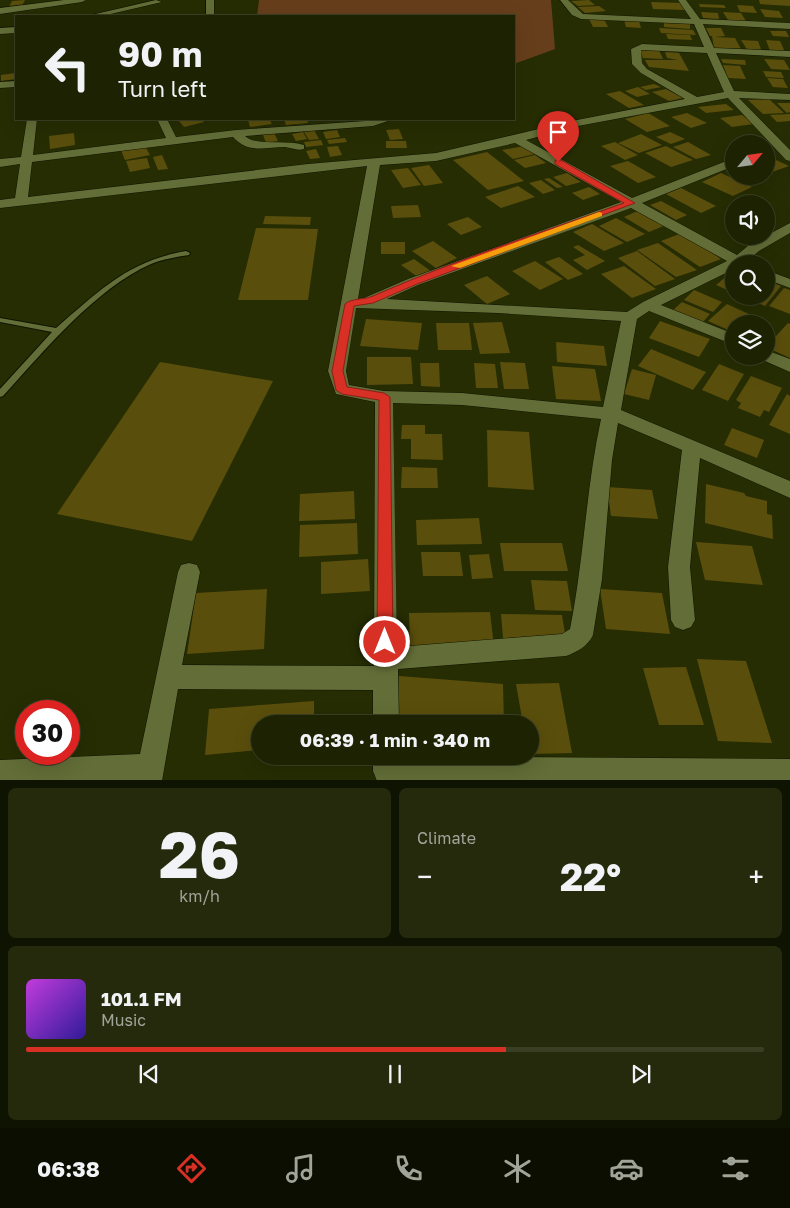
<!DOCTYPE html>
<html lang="en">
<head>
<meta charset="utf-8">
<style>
	:root { --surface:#1c2202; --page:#252a0c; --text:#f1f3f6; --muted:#a0a499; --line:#3a3f24; --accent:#d93025 }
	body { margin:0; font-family:"Golos Text",sans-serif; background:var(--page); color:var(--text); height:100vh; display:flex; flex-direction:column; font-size:19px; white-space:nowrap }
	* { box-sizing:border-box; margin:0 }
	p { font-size:16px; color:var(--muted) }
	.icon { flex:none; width:28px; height:28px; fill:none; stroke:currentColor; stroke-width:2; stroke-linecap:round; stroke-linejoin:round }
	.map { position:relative; height:780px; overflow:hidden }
	.side { display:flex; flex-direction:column; gap:8px; padding:8px; background:#0f1301; flex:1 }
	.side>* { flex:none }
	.top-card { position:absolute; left:15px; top:15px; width:500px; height:105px; border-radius:0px; box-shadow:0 5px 20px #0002,0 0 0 1px var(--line); background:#1c2202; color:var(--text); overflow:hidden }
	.needle { width:32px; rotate:61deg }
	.fabs { position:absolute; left:725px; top:135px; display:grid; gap:10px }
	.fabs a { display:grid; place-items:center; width:50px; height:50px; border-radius:50%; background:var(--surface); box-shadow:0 5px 20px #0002,0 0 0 1px var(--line); font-size:25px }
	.speed { position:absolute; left:15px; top:700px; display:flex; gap:10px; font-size:25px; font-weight:700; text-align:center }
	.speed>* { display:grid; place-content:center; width:65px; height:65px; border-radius:50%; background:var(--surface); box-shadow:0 5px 20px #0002,0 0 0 1px var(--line); line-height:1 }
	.speed .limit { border:8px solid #d22; background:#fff; color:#111 }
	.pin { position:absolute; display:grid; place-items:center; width:42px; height:42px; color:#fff; margin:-51px -21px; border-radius:50% 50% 50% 0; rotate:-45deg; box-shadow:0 0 5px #0007 }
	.pin .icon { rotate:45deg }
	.me { position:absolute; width:55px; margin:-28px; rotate:0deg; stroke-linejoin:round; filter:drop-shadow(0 0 4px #0008) }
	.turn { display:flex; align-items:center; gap:18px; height:105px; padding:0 20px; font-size:22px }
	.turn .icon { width:65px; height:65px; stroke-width:2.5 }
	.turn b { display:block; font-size:35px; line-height:42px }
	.big { font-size:38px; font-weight:700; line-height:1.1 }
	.side .tile { flex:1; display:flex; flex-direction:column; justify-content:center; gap:8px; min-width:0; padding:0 18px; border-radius:8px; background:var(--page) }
	.side .dial { align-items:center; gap:0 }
	.dial b { font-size:65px; line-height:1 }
	.song { display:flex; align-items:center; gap:15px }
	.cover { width:60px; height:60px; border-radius:8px; background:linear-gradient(135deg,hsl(290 70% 55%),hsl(250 70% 35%)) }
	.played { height:5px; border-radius:2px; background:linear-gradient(90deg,var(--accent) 65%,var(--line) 65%) }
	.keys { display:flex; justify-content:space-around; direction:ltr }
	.heat { display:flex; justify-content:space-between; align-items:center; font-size:28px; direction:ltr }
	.side .tiles { flex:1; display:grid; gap:8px; grid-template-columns:1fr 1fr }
	.tile:last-child { grid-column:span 2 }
	.trip { position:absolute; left:251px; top:715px; width:288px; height:50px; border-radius:25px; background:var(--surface); box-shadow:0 5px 20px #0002,0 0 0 1px var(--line); font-weight:700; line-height:50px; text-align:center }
	.menu { display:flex; height:80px; justify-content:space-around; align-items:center; background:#0b0e01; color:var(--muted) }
	.menu .icon { width:35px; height:35px }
	.menu .selected { color:var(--accent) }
	.menu b { font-size:22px; color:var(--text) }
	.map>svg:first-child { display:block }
</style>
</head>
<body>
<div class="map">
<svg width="790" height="781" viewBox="0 0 790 781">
	<rect width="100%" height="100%" fill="#262d03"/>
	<polygon fill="#663e1c" points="259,0 551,0 555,49 514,64 514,16 257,16"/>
	<g fill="#5a4e0c">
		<polygon points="25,0 22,6 9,7 12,1"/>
		<polygon points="589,0 595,5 578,6 571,1"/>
		<polygon points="759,0 790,0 790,6 760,4"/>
		<polygon points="651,2 683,3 686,10 653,9"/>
		<polygon points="699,4 724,5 726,8 700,7"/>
		<polygon points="737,5 753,6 757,13 740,12"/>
		<polygon points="599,6 606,11 585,13 578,7"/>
		<polygon points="760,9 779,11 783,18 765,17"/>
		<polygon points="701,12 718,13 719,19 703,18"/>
		<polygon points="723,12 741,13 746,21 728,20"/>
		<polygon points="588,17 603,17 608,27 593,27"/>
		<polygon points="624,20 639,21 641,28 626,27"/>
		<polygon points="664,21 690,23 690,29 664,27"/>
		<polygon points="659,28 693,30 696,35 661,33"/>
		<polygon points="706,28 721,28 725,36 715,37 735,38 741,49 714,48 712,36 710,36"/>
		<polygon points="770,31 786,31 789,37 773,36"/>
		<polygon points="666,34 690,35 692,40 668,39"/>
		<polygon points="741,40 758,41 762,52 748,51"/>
		<polygon points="766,40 780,41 785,52 770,51"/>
		<polygon points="639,49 659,50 663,59 643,58"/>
		<polygon points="665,52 679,53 689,71 649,67 645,60 678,60 667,58"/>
		<polygon points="721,59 745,60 746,65 723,63"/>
		<polygon points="764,59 784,60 790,70 771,69"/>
		<polygon points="723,65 740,66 746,79 728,78"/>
		<polygon points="763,71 781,72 784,78 766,77"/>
		<polygon points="16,73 16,79 1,81 1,75"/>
		<polygon points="767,78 783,79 788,88 773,87"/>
		<polygon points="654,84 661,87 646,90 640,87"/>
		<polygon points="638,87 650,94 637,97 625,91"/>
		<polygon points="666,89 683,98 669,101 652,92"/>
		<polygon points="620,91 644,105 629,108 606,94"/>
		<polygon points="769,99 784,113 763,114 748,100"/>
		<polygon points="777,103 790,103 790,112 787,113"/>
		<polygon points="726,104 734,110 706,113 698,107"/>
		<polygon points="648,113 670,126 647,132 625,119"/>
		<polygon points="687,113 707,123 691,128 671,117"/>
		<polygon points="790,114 790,121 777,122 770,115"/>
		<polygon points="742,115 754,124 732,127 720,118"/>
		<polygon points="189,119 201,119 204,122 184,127 179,121"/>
		<polygon points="269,119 272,124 250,127 248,120"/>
		<polygon points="284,119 307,119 308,123 286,125"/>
		<polygon points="399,129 403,139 390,140 386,130"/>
		<polygon points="314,130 319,139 309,140 304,132"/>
		<polygon points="337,130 340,137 326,139 323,132"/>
		<polygon points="303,132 307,139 296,141 292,134"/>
		<polygon points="670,132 685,139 671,144 656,137"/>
		<polygon points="74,133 75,145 50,149 49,136"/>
		<polygon points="274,133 278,141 266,143 263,135"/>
		<polygon points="641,134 662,145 639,153 618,143"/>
		<polygon points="345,138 347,142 329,144 327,140"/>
		<polygon points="321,140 323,145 306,147 304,142"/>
		<polygon points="386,141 406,141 407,148 386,148"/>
		<polygon points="615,142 638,155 625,160 601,146"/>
		<polygon points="688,142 711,155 696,159 673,147"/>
		<polygon points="144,144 150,155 125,160 120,148"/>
		<polygon points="338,146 342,155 330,157 327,147"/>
		<polygon points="524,146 535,154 513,159 502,150"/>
		<polygon points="666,146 693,160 671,167 645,153"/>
		<polygon points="316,149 320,158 310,159 306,151"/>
		<polygon points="487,152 524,181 488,190 453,160"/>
		<polygon points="162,155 168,169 158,170 153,157"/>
		<polygon points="535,155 546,163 525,168 514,160"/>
		<polygon points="147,158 150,168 130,172 126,161"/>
		<polygon points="769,160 774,162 776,160 789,166 772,172 766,169 766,161"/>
		<polygon points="628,161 656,177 638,183 610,166"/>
		<polygon points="429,165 443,183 424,186 411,168"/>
		<polygon points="408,168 421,185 403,188 391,170"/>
		<polygon points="567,173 581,182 566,186 553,177"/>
		<polygon points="721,173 752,187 733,196 702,182"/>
		<polygon points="549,178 563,187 557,188 544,179"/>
		<polygon points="541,180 555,190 543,194 529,183"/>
		<polygon points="518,186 535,197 501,208 485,197"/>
		<polygon points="589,187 600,194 583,200 572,193"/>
		<polygon points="681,188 716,206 701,213 666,194"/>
		<polygon points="661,201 687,215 676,220 650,205"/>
		<polygon points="418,205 421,217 393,218 391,206"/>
		<polygon points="640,210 666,225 649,232 624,217"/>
		<polygon points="265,216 311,217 310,225 263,224"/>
		<polygon points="468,217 482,227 461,235 447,224"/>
		<polygon points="616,218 645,234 627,242 599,226"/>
		<polygon points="592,224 624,243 604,251 573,232"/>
		<polygon points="256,228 318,229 308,300 238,300"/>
		<polygon points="682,233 721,259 700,267 661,241"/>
		<polygon points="433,241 457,258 436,268 412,251"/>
		<rect x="381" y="242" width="24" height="12"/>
		<polygon points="658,243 697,270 676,277 637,250"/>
		<polygon points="578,245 605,261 587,270 573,260 585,255 573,247"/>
		<polygon points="637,251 675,279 655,286 618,258"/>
		<polygon points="559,257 583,274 568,280 545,262"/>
		<polygon points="414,259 432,272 419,278 401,265"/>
		<polygon points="535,261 563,279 540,290 512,271"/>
		<polygon points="624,266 656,289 632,298 601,274"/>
		<polygon points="734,270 734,293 716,285"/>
		<polygon points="487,276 510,294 487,304 464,285"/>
		<polygon points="766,280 781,286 765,306 740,296 766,296"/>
		<polygon points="784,288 790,290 790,314 769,306"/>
		<polygon points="694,290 722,302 713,312 684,300"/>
		<polygon points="682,302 710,314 701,324 672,311"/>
		<polygon points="727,304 751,315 741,324 734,324 733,332 708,321"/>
		<polygon points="366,319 422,323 418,350 360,346"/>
		<polygon points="660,321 710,339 699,357 649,338"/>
		<polygon points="502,322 510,353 480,354 473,323"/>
		<polygon points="436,323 469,323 472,350 438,350"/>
		<polygon points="788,323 790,324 790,358 766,347"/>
		<polygon points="556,342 604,346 607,366 557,362"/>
		<polygon points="651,349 706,372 693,390 638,366"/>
		<polygon points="367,357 411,357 413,384 367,385"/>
		<polygon points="160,362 273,381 192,541 57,514"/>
		<polygon points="500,362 525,363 529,389 504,389"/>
		<polygon points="420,363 439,363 440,387 421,386"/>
		<polygon points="474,363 495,364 498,388 476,388"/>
		<polygon points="719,364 744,374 728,401 702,390"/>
		<polygon points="552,366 595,369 601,401 556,399"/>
		<polygon points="632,369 656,375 649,400 624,394"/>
		<polygon points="751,376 782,388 769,412 764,410 760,417 738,408 741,403 736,400"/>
		<polygon points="787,394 790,396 790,434 769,425"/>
		<polygon points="402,425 425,425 425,434 442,434 443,460 411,459 411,439 401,439"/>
		<polygon points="732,428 764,440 757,458 724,445"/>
		<polygon points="487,430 529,432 534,490 488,487"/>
		<polygon points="402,467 437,468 438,488 401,488"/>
		<polygon points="706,484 744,493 746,496 767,501 767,514 772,515 773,539 705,523"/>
		<polygon points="607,487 652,490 658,519 611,516"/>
		<polygon points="354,491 355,519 299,521 300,494"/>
		<polygon points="479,518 482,544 417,545 416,520"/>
		<polygon points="357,523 358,554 299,557 300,525"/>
		<polygon points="696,542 752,546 763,585 705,580"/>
		<polygon points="500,543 562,543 568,571 504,571"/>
		<polygon points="421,552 460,552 463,576 423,576"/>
		<polygon points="489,554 493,578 472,579 469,555"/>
		<polygon points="368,559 370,591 321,594 321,562"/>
		<polygon points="531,580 567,581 572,611 535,610"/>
		<polygon points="267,589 264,649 187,654 196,593"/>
		<polygon points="600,589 662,593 670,634 606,629"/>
		<polygon points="490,612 494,647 410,648 409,613"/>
		<polygon points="501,614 562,615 566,640 503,638"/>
		<polygon points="697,659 746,661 772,743 718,741"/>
		<polygon points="686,667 704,725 659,725 643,668"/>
		<polygon points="399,676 503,684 504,724 395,724"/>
		<polygon points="559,683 572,753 530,754 530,724 523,724 516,684"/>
		<polygon points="314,701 314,724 260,724 260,750 205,755 209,709"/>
	</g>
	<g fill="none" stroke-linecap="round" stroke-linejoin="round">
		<defs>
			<path id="lane" d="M 186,251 L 190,253 L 189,255 C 176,257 163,259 151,264 C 95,289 44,351 3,396 L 0,397 L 0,389 L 52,332 L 0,322 L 0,318 L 56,328 C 99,291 128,261 186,251 Z"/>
			<g id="street">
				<polygon points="64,0 86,0 82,2 0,14 0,8"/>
				<polygon points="156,0 162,2 102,16 87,16"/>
				<rect x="206" y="0" width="8" height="16"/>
				<path d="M 560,0 L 568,0 L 583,14 L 691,19 L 678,0 L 686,0 L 700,19 L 790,23 L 790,29 L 703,24 L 714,48 L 790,51 L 790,57 L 716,53 L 734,91 L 790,94 L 790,100 L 739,98 L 790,150 L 790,161 L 786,160 L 728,98 L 578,126 L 526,140 L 632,198 L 734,158 L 734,166 L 642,203 L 737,255 L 749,245 L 790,223 L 790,233 L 759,251 L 747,261 L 749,264 L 734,264 L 734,269 L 661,305 L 734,334 L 734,345 L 649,311 L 637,319 L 621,410 L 790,481 L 790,498 L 700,458 L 690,567 L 695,620 L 691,627 L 683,630 L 675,627 L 671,620 L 668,567 L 682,450 L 618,423 L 612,460 L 602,579 L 593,635 C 588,646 577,652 566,656 L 398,669 L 399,724 L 373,724 L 373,690 L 178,689 L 162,781 L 0,781 L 0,760 L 140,754 L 178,572 L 181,565 L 189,563 L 197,565 L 200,572 L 182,665 L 374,666 L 375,402 L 336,394 L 328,371 L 367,166 L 0,208 L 0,200 L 15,198 L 20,164 L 0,167 L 0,159 L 21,157 L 27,119 L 37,119 L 33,155 L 166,138 L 157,119 L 167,119 L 176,137 L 236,130 L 394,119 L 373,126 L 245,136 C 257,147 285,139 304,145 L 304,149 C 297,151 292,148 285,147 C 265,147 248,154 233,137 L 32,162 L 28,197 L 308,164 L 436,153 L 577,120 L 685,99 L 641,73 L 632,64 L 631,49 L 642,44 L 704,47 L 694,24 L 581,19 L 572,15 ZM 641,50 L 707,53 L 724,92 L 697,97 L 647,69 L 642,63 ZM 515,143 L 621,202 L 408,279 L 364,298 L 358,299 L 380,165 L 436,161 ZM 631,208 L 727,261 L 643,302 L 627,312 L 387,299 L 418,285 ZM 356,308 L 498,313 L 621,321 L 603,407 L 462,393 L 384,391 L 349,385 L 346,371 ZM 393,403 L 462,405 L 601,419 C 586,488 584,559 570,629 L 562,634 L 397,647 Z"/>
				<polygon points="16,27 16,33 0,34 0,28"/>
				<polygon points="16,81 16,87 0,88 0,82"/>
				<polygon points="766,270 790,279 790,288 766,279"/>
				<polygon points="766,350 790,359 790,372 760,359 758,356 766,356"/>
				<polygon points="373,756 790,759 790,781 377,781 373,771"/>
			</g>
		</defs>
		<use href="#lane" stroke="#101400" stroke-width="2"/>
		<use href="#street" stroke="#101400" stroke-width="1"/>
		<use href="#lane" fill="#626d37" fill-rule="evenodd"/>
		<use href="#street" fill="#626d37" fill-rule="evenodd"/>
	</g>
	<path fill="#d93025" stroke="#8d1f18" d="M 555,160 L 561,160 L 635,203 L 417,284 L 373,303 L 354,306 L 343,371 L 347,387 L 384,393 L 390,397 L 393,642 L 391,647 L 385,649 L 380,647 L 377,642 L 379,400 L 342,394 L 336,390 L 332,371 L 345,304 C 351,298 365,300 373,296 C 455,260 540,233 624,203 L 555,164 Z"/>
	<polygon fill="#f59e0b" points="599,212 602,213 602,216 460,268 451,266"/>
</svg>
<div class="fabs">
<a><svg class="needle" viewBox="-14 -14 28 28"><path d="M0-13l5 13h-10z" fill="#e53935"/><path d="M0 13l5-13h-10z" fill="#a0a499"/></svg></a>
<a><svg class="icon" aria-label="sound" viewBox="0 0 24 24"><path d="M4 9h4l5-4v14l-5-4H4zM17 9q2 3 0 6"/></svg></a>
<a><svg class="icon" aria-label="search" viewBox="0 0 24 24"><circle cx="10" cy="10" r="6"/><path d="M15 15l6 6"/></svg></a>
<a><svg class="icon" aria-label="layers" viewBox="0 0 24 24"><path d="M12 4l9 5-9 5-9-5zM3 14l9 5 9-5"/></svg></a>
</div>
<div class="speed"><div class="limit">30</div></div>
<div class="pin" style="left:558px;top:162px;background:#d93025"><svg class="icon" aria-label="arrive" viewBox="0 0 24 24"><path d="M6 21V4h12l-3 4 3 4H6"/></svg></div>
<svg class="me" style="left:385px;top:642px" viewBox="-20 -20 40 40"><circle r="17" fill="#d93025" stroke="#fff" stroke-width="3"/><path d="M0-11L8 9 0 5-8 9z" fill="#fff"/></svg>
<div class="trip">06:39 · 1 min · 340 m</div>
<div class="top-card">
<div class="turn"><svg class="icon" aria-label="left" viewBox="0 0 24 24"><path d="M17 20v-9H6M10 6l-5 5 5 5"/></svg><div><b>90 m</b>Turn left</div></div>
</div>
</div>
<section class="side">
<div class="tiles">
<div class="tile dial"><b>26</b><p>km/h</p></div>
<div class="tile"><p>Climate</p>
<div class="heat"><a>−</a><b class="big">22°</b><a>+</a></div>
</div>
<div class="tile">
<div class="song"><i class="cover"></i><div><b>101.1 FM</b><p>Music</p></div></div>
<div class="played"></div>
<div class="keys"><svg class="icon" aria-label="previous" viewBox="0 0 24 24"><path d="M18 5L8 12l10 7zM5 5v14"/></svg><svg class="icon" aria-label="pause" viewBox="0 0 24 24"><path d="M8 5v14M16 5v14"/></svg><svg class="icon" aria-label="next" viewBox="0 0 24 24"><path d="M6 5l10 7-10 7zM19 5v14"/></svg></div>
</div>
</div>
</section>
<nav class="menu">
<b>06:38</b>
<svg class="icon selected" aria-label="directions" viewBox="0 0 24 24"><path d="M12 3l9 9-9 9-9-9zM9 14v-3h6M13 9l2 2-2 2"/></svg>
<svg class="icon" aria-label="music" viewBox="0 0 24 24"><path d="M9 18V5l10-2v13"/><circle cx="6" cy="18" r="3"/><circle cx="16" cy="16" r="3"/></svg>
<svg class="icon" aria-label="phone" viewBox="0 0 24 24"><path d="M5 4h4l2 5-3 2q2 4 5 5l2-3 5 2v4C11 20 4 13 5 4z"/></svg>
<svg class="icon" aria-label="climate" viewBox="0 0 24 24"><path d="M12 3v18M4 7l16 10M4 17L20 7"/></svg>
<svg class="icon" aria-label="car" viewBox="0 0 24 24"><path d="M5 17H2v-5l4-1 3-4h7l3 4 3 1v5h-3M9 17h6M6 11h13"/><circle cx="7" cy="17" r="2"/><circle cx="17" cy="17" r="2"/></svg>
<svg class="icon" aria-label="filters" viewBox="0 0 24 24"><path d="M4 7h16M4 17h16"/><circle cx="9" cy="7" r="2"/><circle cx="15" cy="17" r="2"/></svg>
</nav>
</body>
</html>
